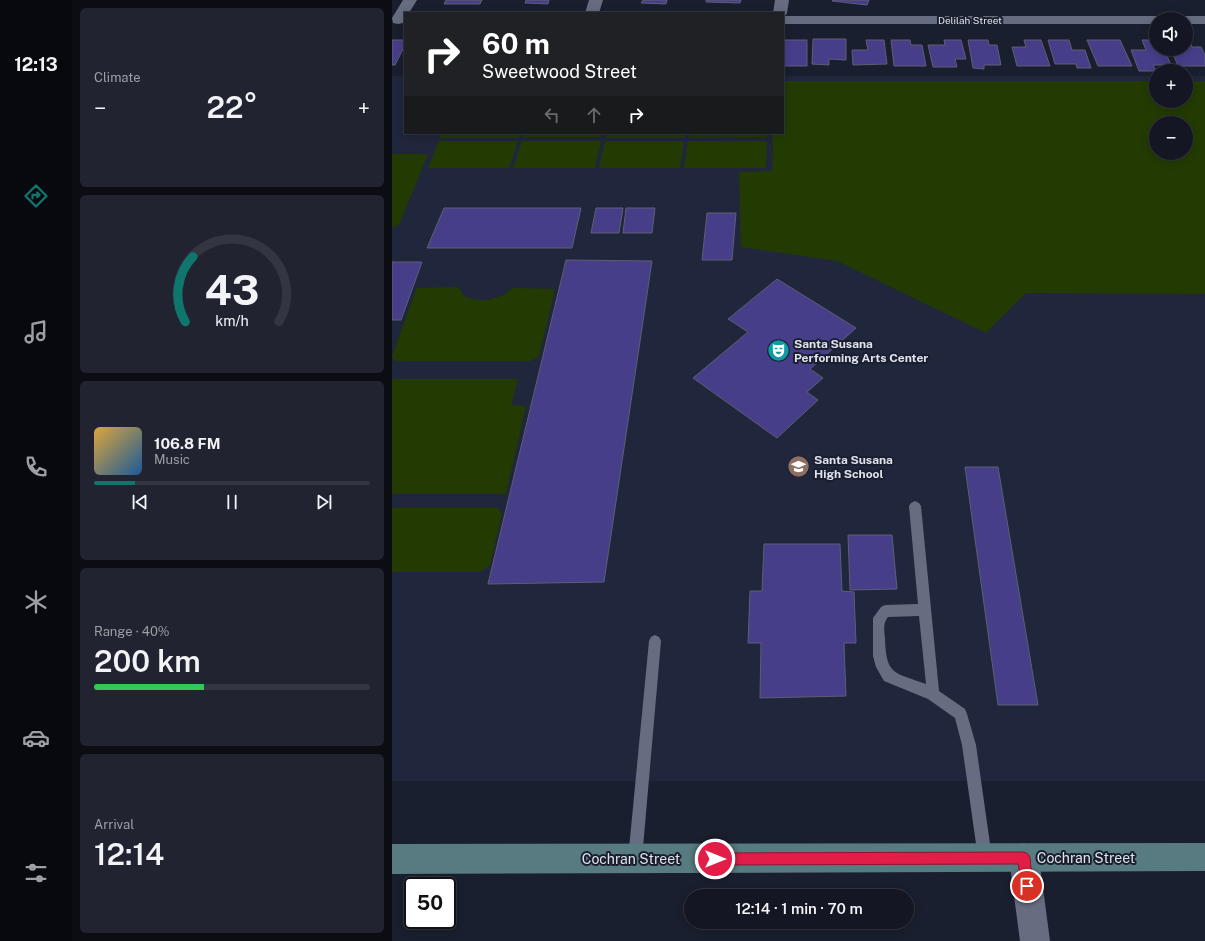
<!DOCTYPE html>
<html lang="en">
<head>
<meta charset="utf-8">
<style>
	:root { --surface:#141723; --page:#212430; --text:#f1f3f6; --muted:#9d9fa6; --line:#333641; --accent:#0f766e }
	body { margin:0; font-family:"Public Sans",sans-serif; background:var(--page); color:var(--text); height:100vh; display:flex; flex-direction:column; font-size:15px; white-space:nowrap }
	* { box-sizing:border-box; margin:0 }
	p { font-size:13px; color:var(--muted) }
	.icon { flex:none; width:22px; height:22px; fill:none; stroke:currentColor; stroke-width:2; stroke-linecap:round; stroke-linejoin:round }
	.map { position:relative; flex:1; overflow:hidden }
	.sheet { display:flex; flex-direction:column; gap:8px; padding:8px; background:#0b0d13; width:320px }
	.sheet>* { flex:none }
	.top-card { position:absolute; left:12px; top:12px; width:380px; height:122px; border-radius:0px; box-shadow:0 2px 10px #0003,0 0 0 1px var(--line); background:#202124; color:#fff; overflow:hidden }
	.fabs { position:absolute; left:757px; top:12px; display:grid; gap:8px }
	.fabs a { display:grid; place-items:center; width:44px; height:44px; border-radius:50%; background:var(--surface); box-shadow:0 2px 10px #0003,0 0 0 1px var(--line); font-size:20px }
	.speed { position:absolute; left:12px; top:877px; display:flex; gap:8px; font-size:20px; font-weight:700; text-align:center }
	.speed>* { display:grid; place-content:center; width:52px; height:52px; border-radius:50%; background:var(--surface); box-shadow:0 2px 10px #0003,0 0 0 1px var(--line); line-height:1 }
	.speed .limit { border:2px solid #111; border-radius:6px; background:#fff; color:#111 }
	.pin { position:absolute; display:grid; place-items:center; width:34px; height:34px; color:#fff; margin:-17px; border:2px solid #fff; border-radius:50%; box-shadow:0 1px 4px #0007 }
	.me { position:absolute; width:44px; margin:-22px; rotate:90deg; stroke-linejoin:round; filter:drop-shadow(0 0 3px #0008) }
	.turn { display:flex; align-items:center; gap:14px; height:84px; padding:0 12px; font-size:18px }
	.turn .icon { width:52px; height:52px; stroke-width:2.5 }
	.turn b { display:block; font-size:28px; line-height:34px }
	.lanes { display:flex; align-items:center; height:38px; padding:0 12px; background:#0003; justify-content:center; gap:20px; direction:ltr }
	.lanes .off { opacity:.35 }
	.big { font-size:30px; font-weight:600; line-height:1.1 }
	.sheet .card { flex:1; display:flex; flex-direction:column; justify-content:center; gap:6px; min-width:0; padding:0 14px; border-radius:6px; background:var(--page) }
	.sheet .dial { align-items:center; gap:0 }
	.dial svg { height:104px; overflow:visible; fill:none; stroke:var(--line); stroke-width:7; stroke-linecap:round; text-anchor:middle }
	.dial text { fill:var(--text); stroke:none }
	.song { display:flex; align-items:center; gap:12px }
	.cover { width:48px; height:48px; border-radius:6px; background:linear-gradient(135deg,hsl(40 70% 55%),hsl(210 70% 35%)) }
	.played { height:4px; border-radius:2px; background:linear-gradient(90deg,var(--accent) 15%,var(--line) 15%) }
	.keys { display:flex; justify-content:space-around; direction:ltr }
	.heat { display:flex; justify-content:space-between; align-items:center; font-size:22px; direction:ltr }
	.charge { height:6px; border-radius:3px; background:linear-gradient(90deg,#34c759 40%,var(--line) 0) }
	.trip { position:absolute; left:292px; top:889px; width:230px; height:40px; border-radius:20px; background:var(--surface); box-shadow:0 2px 10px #0003,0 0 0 1px var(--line); font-weight:600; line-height:40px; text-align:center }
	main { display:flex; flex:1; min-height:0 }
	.dock { display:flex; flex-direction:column; width:72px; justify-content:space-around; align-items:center; background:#08090e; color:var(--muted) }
	.dock .icon { width:28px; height:28px }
	.dock .on { color:var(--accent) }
	.dock b { font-size:18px; color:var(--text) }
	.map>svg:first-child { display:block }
</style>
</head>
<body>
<main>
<nav class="dock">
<b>12:13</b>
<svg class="icon on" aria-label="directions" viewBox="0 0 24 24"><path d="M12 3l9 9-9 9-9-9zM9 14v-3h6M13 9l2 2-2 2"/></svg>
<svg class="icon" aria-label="music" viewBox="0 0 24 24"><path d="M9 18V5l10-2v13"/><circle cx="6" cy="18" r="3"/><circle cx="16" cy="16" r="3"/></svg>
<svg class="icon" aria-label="phone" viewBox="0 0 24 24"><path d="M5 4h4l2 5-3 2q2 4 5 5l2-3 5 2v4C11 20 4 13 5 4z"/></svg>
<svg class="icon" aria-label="climate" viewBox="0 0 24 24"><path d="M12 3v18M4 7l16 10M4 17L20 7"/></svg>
<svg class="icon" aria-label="car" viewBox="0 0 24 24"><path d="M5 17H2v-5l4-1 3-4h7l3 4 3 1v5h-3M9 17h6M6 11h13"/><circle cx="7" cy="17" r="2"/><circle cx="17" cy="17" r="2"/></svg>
<svg class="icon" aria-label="filters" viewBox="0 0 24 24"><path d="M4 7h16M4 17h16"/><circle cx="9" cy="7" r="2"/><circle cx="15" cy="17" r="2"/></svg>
</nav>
<section class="sheet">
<div class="card"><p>Climate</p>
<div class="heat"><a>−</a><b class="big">22°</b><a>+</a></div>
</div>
<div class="card dial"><svg viewBox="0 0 100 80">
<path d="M14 69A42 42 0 1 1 86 69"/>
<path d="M14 69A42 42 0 0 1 20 19" stroke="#0f766e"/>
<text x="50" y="56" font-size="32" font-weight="700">43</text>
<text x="50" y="72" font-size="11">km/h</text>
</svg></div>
<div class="card">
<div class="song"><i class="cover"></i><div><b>106.8 FM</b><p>Music</p></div></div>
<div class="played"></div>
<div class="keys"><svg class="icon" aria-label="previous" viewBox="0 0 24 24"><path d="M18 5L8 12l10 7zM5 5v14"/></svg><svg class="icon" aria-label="pause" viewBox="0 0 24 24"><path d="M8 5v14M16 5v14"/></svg><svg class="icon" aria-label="next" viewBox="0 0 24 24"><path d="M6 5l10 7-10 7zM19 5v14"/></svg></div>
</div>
<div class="card"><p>Range · 40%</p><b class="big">200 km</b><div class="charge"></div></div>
<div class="card"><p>Arrival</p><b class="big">12:14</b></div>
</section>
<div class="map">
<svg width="813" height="941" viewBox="0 0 813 941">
	<rect width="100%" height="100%" fill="#1a1f2f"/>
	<path fill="#20263c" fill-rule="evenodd" d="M 0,76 L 13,76 L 13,133 L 391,133 L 391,76 L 764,76 L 764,101 L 794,101 L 794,76 L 813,76 L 813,781 L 0,781 ZM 764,123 L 794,123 L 794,153 L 764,153 Z"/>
	<g fill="#233b03" fill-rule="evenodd">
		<path d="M 391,81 L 764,81 L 764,101 L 794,101 L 794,81 L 813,81 L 813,294 L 634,293 L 594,333 L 445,261 L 349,247 L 347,172 L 380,171 L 381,148 L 380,133 L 391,133 ZM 764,123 L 794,123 L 794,153 L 764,153 Z"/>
		<polygon points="50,133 129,133 127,138 48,138"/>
		<polygon points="132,133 210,133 209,137 130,137"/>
		<polygon points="215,133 293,133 293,138 214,138"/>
		<polygon points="297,133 375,133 375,137 296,138"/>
		<polygon points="47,141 126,141 117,168 36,168"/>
		<polygon points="130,141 209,141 203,168 121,168"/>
		<polygon points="213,141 292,141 288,168 207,168"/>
		<polygon points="296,141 375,141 374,168 292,168"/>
		<polygon points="0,154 36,154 7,225 4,225 3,227 0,227"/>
		<polygon points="66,287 73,297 87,300 96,300 112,295 120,288 163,289 147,356 139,361 3,361 0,356 25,288"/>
		<polygon points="0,379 126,379 119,405 134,406 114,494 0,494"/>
		<polygon points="0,508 106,508 110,514 98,565 88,572 0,572"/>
	</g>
	<g fill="#463e89" stroke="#5e5e72">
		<polygon points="54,0 90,0 88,4 52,4"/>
		<polygon points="134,0 157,0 156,4 133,3"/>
		<polygon points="251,0 275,0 274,4 249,3"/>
		<polygon points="314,0 349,0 348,3 314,2"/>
		<polygon points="441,0 477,0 475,5 440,1"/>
		<polygon points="421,39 454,39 454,60 437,59 437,65 420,64"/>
		<polygon points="0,40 13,40 13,45 3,65 0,65"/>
		<rect x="391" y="40" width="24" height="26"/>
		<polygon points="474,40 492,40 495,64 461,65 460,50 476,50"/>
		<polygon points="499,40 518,40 519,45 530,45 534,66 502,66"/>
		<polygon points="552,40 569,40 574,59 563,59 565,67 541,67 536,45 553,45"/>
		<polygon points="576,40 596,40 597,45 605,45 609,65 592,65 592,69 581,68"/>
		<polygon points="632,40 649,40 658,66 625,66 620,47 634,47"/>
		<polygon points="656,40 677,40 680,50 693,50 699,68 685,68 684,64 663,64"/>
		<polygon points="695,40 728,40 740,66 706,66"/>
		<polygon points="750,40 764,40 764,49 772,49 779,65 761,65 764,71 747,71 739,50 754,50"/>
		<polygon points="794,40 797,40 800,47 809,47 813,55 813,66 786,66 779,49 794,49"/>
		<polygon points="52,208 189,208 180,248 35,248"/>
		<polygon points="204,208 231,208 227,233 199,233"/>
		<polygon points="234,208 263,208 260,233 231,233"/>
		<polygon points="315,213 344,213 340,260 310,260"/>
		<polygon points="174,260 260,261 212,582 96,584"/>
		<polygon points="0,262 30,262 9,320 0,320"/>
		<polygon points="385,279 464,328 418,369 431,378 415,392 426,400 385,438 301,378 356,332 336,319"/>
		<polygon points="573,467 606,467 646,705 606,705"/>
		<polygon points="456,535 500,535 505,589 458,590"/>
		<polygon points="372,544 448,544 450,591 462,592 464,643 452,643 454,696 368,698 369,643 356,643 358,591 370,591"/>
	</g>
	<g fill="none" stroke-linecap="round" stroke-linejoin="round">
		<g fill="#676d81" fill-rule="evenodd">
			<path d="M 523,501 L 527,503 L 529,506 L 547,691 L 573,709 L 575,714 L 584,745 L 600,858 L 598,863 L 593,865 L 588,863 L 586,858 L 570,745 L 563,718 L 536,699 L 492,681 L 484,667 L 481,656 L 481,618 L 489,607 L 493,605 L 526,604 L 517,506 L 519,503 ZM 527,616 L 534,684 C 502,672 494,676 493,638 C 492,630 491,623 496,617 Z"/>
			<polygon points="263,635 267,637 269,641 250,859 248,864 243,866 238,864 236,859 257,641 259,637"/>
		</g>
		<g fill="#676d81" fill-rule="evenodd">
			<polygon points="11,0 25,0 17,13 13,13 13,20 11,23 6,24 1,23 0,18"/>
			<polygon points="197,0 211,0 207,13 193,13"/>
			<polygon points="383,0 397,0 395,13 393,16 764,16 770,19 764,19 764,24 391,24 391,13 381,13"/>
			<polygon points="794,16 813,16 813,24 794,24 794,19 788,19"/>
			<polygon points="632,843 642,848 647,858 658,941 628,941 617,858 622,848"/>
		</g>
		<polygon fill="#577b80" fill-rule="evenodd" points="813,843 813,871 0,874 0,844"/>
	</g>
	<polygon fill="#e11d48" stroke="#92132f" points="632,852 636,854 638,858 641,886 640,890 635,892 631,890 626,864 323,865 318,864 317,859 318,855 323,853"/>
	<defs>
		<symbol id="theatre-disc" viewBox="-11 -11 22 22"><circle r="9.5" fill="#0f9aa8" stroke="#1a1f2f"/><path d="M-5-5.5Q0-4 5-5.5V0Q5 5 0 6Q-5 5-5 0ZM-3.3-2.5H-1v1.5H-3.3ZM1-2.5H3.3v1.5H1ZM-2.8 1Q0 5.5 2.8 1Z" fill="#fff"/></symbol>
		<symbol id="school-disc" viewBox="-11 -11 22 22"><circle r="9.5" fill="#8d6e63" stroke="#1a1f2f"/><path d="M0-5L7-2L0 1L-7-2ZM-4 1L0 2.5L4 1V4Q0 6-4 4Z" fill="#fff"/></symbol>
	</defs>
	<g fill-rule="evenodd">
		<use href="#theatre-disc" x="374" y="338" width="25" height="25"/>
		<use href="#school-disc" x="394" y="454" width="25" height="25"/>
	</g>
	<g text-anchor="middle" stroke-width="4" stroke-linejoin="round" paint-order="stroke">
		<g font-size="10" fill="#dfe3ee" stroke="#1a1f2f">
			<text x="578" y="24">Delilah Street</text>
		</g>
		<g font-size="12" font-weight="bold" fill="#dfe3ee" stroke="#1a1f2f" text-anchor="start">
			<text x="402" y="348">Santa Susana<tspan x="402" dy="14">Performing Arts Center</tspan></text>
			<text x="422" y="464">Santa Susana<tspan x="422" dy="14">High School</tspan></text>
		</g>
		<g font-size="14" fill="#dfe3ee" stroke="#1a1f2f">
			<text x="694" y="863">Cochran Street</text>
			<text x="239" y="864">Cochran Street</text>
		</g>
	</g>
</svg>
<div class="fabs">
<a><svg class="icon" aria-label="sound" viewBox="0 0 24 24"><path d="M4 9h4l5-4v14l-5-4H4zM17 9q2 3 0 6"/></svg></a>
<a>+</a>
<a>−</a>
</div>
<div class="speed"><div class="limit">50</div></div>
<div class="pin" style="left:635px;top:886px;background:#d93025"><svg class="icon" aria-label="arrive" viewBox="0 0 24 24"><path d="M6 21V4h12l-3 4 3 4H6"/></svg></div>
<svg class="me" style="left:323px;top:859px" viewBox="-20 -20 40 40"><circle r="17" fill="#e11d48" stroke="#fff" stroke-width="3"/><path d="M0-11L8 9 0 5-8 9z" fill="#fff"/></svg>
<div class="trip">12:14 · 1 min · 70 m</div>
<div class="top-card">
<div class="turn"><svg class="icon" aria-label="right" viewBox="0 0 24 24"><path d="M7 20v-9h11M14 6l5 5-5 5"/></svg><div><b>60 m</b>Sweetwood Street</div></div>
<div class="lanes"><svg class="icon off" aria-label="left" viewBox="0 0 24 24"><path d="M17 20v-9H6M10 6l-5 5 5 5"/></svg><svg class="icon off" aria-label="ahead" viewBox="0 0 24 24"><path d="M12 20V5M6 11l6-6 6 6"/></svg><svg class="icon" aria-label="right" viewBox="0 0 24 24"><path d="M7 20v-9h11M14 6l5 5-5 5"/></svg></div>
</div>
</div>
</main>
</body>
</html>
